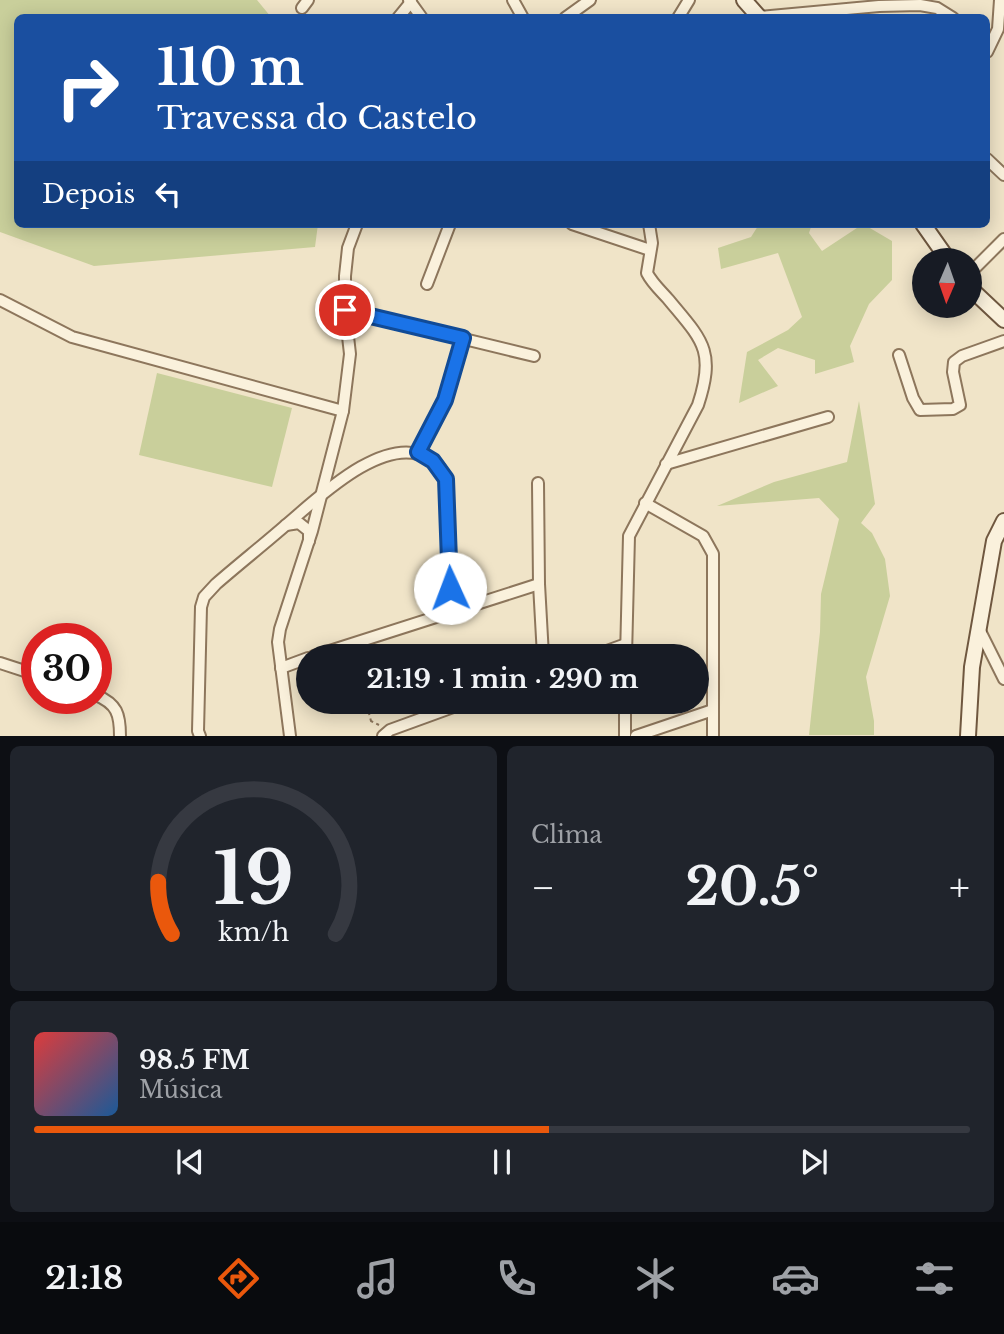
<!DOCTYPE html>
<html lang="pt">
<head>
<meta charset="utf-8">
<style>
	:root { --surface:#171b24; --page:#20242c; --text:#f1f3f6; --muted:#9ea1a6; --line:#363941; --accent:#ea580c }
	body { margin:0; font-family:"Libre Baskerville",serif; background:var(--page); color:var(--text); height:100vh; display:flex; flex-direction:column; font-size:26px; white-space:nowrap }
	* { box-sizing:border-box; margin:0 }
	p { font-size:23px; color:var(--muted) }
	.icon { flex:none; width:38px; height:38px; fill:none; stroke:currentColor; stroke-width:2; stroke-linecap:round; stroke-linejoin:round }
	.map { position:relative; height:736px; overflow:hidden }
	.details { display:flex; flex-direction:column; gap:10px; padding:10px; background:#0d0f14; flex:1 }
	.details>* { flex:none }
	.hud { position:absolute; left:14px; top:14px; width:976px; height:214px; border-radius:10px; box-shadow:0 4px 18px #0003; background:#1a4fa0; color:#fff; overflow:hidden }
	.needle { width:46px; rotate:182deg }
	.fabs { position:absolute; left:912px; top:248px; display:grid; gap:14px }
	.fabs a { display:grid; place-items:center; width:70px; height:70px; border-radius:50%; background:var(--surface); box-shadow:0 4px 18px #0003; font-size:35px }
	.speed { position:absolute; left:21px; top:623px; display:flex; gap:14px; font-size:35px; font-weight:700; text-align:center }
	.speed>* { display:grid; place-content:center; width:91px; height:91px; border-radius:50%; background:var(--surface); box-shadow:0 4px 18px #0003; line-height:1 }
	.speed .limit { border:10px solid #d22; background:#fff; color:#111 }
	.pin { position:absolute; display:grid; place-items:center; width:60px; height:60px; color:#fff; margin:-30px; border:4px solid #fff; border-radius:50%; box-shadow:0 2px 7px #0007 }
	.me { position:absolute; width:77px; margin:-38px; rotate:358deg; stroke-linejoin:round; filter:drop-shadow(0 0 5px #0008) }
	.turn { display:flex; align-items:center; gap:24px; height:147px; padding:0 28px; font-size:32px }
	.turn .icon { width:91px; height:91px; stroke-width:2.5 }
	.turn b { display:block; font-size:49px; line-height:60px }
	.then { display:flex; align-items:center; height:66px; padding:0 28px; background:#0003; gap:14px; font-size:26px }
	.big { font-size:52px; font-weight:800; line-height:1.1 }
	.details .card { flex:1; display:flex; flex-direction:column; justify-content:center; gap:10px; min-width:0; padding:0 24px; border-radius:10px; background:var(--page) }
	.details .dial { align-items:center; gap:0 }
	.dial svg { height:182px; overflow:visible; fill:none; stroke:var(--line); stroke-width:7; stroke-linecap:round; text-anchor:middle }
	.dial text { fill:var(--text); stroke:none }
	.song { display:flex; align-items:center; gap:21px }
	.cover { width:84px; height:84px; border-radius:10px; background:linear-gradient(135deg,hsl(0 70% 55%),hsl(210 70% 35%)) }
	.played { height:7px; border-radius:4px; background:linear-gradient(90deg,var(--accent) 55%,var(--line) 55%) }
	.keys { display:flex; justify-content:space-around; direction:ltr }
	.heat { display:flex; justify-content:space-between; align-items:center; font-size:38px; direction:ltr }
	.details .tiles { flex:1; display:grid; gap:10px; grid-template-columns:1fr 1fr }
	.card:last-child { grid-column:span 2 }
	.trip { position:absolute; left:296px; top:644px; width:413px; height:70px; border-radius:35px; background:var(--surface); box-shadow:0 4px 18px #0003; font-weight:800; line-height:70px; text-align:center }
	.tab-bar { display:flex; height:112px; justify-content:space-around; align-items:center; background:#090b0e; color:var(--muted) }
	.tab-bar .icon { width:49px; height:49px }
	.tab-bar .active { color:var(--accent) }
	.tab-bar b { font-size:32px; color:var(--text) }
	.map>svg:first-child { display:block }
</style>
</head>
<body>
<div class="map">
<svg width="1004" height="736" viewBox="0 0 1004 736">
	<rect width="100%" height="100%" fill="#f0e4c8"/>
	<g fill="#c9cf9b">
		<polygon points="0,0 257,0 271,17 18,18 18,224 318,224 315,247 94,266 0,232"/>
		<polygon points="757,224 812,224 809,233 822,251 863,224 892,241 892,280 869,304 850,346 854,362 815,374 815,360 778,348 758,360 778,386 739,403 747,352 788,330 802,317 778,253 721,269 718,248 751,237 758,226"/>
		<polygon points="157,373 292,408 272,487 139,455"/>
		<polygon points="859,401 875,504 861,523 872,533 885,559 890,596 866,677 874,721 874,735 809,735 820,632 821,594 839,519 819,498 717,506 774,482 847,462"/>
	</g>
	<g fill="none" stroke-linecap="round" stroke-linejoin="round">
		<defs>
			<g id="street">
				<polyline points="409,0 422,18"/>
				<polyline points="513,0 523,18"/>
				<polyline points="302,8 308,0"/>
				<polyline points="760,17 879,6 920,5 937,8 953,18"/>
				<polyline points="398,18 411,2"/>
				<polyline points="565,18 590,0"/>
				<polyline points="678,18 689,0"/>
				<polyline points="987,52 998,29 1000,0"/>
				<polyline points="987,159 1004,175"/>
				<polyline points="572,224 650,250"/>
				<polyline points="970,273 1004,239"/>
				<polyline points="427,284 450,224"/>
				<polyline points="0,300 72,337 343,411"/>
				<polyline points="345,310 534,356"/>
				<polyline points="899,355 913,398 920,410 953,409 960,405 953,372 954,362 962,356 1004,341"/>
				<polyline points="418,452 445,400 463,338"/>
				<polyline points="666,464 828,417"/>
				<polyline points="538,483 539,584 543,656"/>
				<polyline points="645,503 703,536 713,554 713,736"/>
				<polyline points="286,525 299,523 309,531 309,541"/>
				<polyline points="979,629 1004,679"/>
				<polyline points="314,656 539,584"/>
				<polyline points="593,656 626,644"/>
				<path d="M 626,656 L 629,536 L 698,405 C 716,350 702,340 668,299 C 661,291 652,283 647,273 L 652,243 L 649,224"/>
				<polyline points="0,663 37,675"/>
				<polyline points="281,668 308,658"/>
				<path d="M 96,695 C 117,704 120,714 120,736"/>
				<path d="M 200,736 L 198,731 L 201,607 L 204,597 L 216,584 C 239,564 263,545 286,525 C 317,499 384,433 428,458 C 443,466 446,477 447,493 L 451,612"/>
				<polyline points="290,736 278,642 280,629 312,531 343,411 350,354 345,310 345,276 348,248 357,224"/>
				<polyline points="383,736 390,730 467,702"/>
				<polyline points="625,736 625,702"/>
				<polyline points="636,736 713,710"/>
			</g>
			<g id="secondary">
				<polyline points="744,0 760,18"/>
				<polyline points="923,224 949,261"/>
				<polyline points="970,288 1004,320"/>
				<polyline points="968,736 972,667 994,541 1004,521"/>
			</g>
		</defs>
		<use href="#street" stroke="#8d765c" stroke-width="14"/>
		<use href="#secondary" stroke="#6f573f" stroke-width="18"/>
		<polyline stroke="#8d765c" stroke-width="2" stroke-dasharray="5 3.5" stroke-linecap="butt" points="366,702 371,721 379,725"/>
		<use href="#street" stroke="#faf1dc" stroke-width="10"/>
		<use href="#secondary" stroke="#faf1dc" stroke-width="14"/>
	</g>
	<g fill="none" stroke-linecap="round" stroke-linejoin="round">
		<defs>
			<polyline id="route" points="345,310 463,338 445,400 418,452 433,461 446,479 450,588"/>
		</defs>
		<use href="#route" stroke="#114b97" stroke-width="18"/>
		<use href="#route" stroke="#1a73e8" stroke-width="12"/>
	</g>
</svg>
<div class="fabs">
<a><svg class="needle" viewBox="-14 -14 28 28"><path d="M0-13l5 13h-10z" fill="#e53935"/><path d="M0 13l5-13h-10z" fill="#9ea1a6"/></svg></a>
</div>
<div class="speed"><div class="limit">30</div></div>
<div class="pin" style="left:345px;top:310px;background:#d93025"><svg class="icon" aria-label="arrive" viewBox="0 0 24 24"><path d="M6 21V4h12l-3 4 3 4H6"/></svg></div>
<svg class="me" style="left:450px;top:588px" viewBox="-20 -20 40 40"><circle r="19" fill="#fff"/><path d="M0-13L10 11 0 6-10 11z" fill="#1a73e8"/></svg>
<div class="trip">21:19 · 1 min · 290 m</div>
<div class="hud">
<div class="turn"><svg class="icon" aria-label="right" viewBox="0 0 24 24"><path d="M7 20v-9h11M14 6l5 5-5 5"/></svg><div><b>110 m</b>Travessa do Castelo</div></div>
<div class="then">Depois<svg class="icon" aria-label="left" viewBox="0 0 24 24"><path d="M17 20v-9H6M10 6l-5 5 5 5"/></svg></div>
</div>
</div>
<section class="details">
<div class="tiles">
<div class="card dial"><svg viewBox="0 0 100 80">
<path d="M14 69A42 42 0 1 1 86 69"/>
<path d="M14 69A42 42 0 0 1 8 46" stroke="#ea580c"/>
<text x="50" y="56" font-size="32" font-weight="700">19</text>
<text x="50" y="72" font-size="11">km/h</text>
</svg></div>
<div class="card"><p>Clima</p>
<div class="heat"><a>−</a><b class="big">20.5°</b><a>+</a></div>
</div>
<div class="card">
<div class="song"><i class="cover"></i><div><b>98.5 FM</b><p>Música</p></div></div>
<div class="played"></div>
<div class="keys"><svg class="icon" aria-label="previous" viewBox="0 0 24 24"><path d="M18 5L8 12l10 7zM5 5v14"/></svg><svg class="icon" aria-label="pause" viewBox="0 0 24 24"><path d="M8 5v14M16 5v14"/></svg><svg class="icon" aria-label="next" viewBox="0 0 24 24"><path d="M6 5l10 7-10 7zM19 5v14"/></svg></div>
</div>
</div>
</section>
<nav class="tab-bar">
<b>21:18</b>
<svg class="icon active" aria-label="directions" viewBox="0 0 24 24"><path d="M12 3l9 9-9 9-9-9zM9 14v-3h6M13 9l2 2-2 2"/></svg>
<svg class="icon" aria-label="music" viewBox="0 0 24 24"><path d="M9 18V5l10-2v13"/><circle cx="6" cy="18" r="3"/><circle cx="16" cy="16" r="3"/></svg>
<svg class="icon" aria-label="phone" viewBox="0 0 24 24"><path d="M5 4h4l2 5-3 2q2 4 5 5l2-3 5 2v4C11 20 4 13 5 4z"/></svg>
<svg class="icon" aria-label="climate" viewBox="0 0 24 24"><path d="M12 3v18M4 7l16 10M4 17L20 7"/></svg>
<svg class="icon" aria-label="car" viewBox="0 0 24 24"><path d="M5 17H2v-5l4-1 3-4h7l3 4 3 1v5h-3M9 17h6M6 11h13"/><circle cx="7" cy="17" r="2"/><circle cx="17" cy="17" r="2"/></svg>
<svg class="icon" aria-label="filters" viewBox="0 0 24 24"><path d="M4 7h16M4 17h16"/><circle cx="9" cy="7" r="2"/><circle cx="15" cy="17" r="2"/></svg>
</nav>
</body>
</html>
